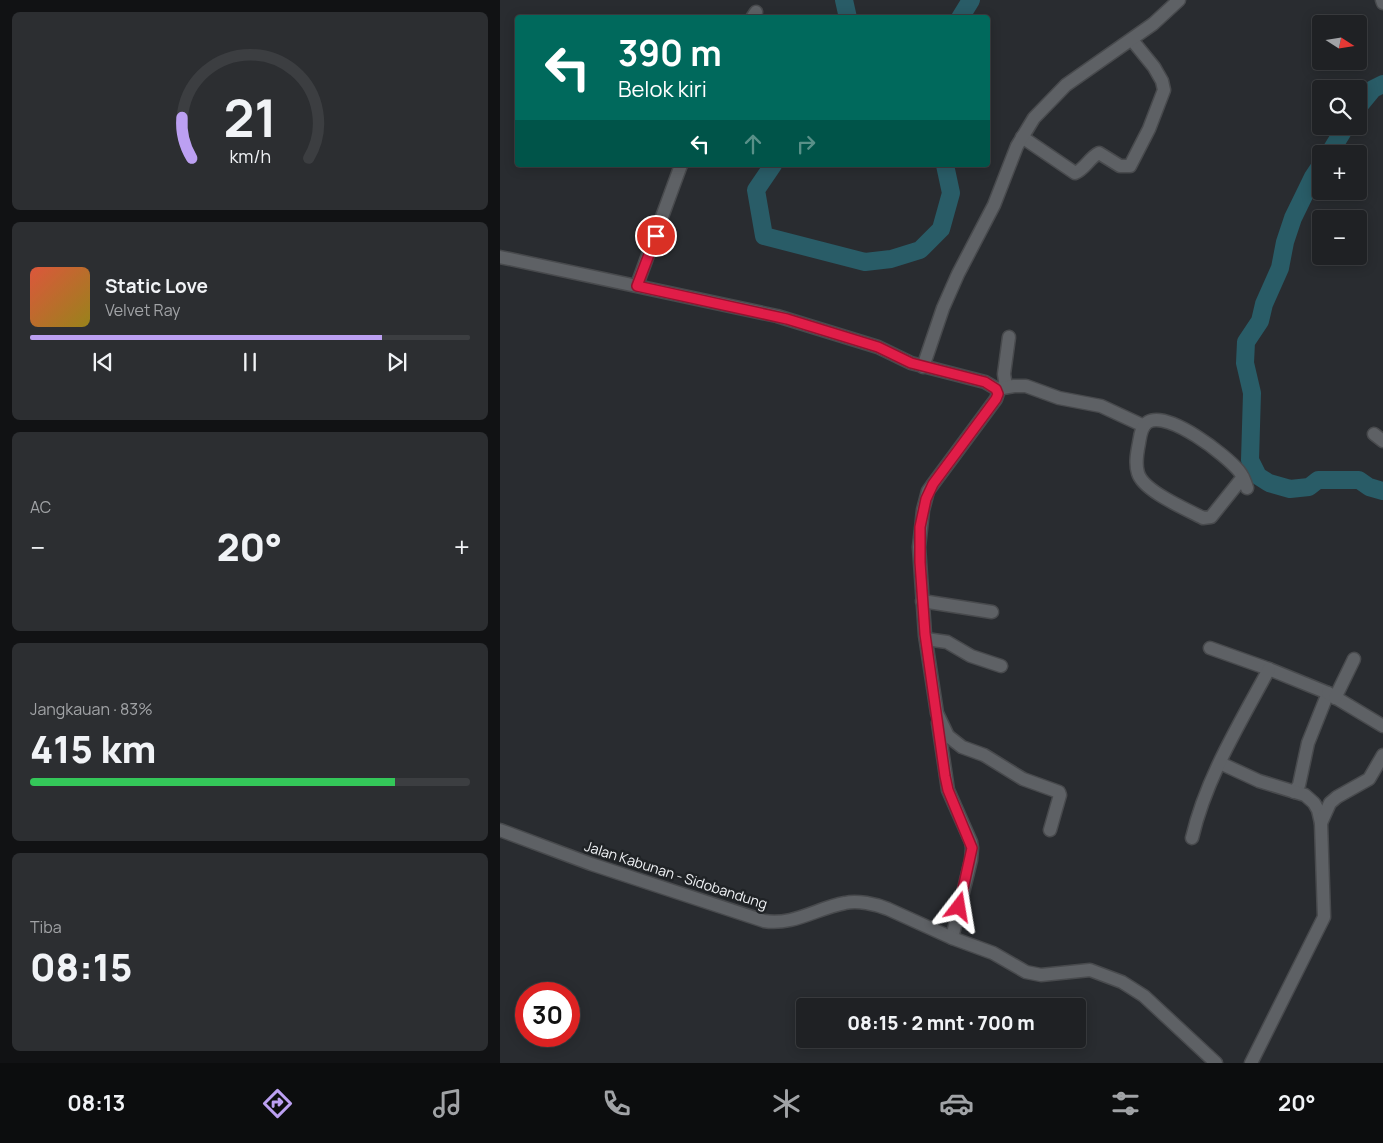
<!DOCTYPE html>
<html lang="id">
<head>
<meta charset="utf-8">
<style>
	:root { --surface:#1f2124; --page:#2c2e31; --text:#f1f3f6; --muted:#a1a3a6; --line:#3c3e41; --accent:#bca0f2 }
	body { margin:0; font-family:Manrope,sans-serif; background:var(--page); color:var(--text); height:100vh; display:flex; flex-direction:column; font-size:19px; white-space:nowrap }
	* { box-sizing:border-box; margin:0 }
	p { font-size:16px; color:var(--muted) }
	.icon { flex:none; width:28px; height:28px; fill:none; stroke:currentColor; stroke-width:2; stroke-linecap:round; stroke-linejoin:round }
	.map { position:relative; flex:1; overflow:hidden }
	.side { display:flex; flex-direction:column; gap:12px; padding:12px; background:#111214; width:500px }
	.side>* { flex:none }
	.hud { position:absolute; left:15px; top:15px; width:475px; height:152px; border-radius:5px; box-shadow:0 2px 12px #0003,0 0 0 1px var(--line); background:#00695c; color:#fff; overflow:hidden }
	.needle { width:32px; rotate:102deg }
	.tools { position:absolute; left:812px; top:15px; display:grid; gap:10px }
	.tools a { display:grid; place-items:center; width:55px; height:55px; border-radius:5px; background:var(--surface); box-shadow:0 2px 12px #0003,0 0 0 1px var(--line); font-size:25px }
	.speed { position:absolute; left:15px; top:982px; display:flex; gap:10px; font-size:25px; font-weight:700; text-align:center }
	.speed>* { display:grid; place-content:center; width:65px; height:65px; border-radius:50%; background:var(--surface); box-shadow:0 2px 12px #0003,0 0 0 1px var(--line); line-height:1 }
	.speed .limit { border:8px solid #d22; background:#fff; color:#111 }
	.pin { position:absolute; display:grid; place-items:center; width:42px; height:42px; color:#fff; margin:-21px; border:2px solid #fff; border-radius:50%; box-shadow:0 1px 5px #0007 }
	.me { position:absolute; width:55px; margin:-28px; rotate:14deg; stroke-linejoin:round; filter:drop-shadow(0 0 4px #0008) }
	.turn { display:flex; align-items:center; gap:18px; height:105px; padding:0 20px; font-size:22px }
	.turn .icon { width:65px; height:65px; stroke-width:2.5 }
	.turn b { display:block; font-size:35px; line-height:42px }
	.lanes { display:flex; align-items:center; height:48px; padding:0 20px; background:#0003; justify-content:center; gap:25px; direction:ltr }
	.lanes .off { opacity:.35 }
	.big { font-size:38px; font-weight:800; line-height:1.1 }
	.side .widget { flex:1; display:flex; flex-direction:column; justify-content:center; gap:8px; min-width:0; padding:0 18px; border-radius:8px; background:var(--page) }
	.side .dial { align-items:center; gap:0 }
	.dial svg { height:130px; overflow:visible; fill:none; stroke:var(--line); stroke-width:7; stroke-linecap:round; text-anchor:middle }
	.dial text { fill:var(--text); stroke:none }
	.song { display:flex; align-items:center; gap:15px }
	.cover { width:60px; height:60px; border-radius:8px; background:linear-gradient(135deg,hsl(10 70% 55%),hsl(50 70% 35%)) }
	.played { height:5px; border-radius:2px; background:linear-gradient(90deg,var(--accent) 80%,var(--line) 80%) }
	.keys { display:flex; justify-content:space-around; direction:ltr }
	.heat { display:flex; justify-content:space-between; align-items:center; font-size:28px; direction:ltr }
	.charge { height:8px; border-radius:4px; background:linear-gradient(90deg,#34c759 83%,var(--line) 0) }
	.trip { position:absolute; left:296px; top:998px; width:290px; height:50px; border-radius:5px; background:var(--surface); box-shadow:0 2px 12px #0003,0 0 0 1px var(--line); font-weight:800; line-height:50px; text-align:center }
	.menu { display:flex; height:80px; justify-content:space-around; align-items:center; background:#0c0d0e; color:var(--muted) }
	.menu .icon { width:35px; height:35px }
	.menu .selected { color:var(--accent) }
	.menu b { font-size:22px; color:var(--text) }
	main { display:flex; flex:1; min-height:0 }
	.map>svg:first-child { display:block }
</style>
</head>
<body>
<main>
<section class="side">
<div class="widget dial"><svg viewBox="0 0 100 80">
<path d="M14 69A42 42 0 1 1 86 69"/>
<path d="M14 69A42 42 0 0 1 8 44" stroke="#bca0f2"/>
<text x="50" y="56" font-size="32" font-weight="700">21</text>
<text x="50" y="72" font-size="11">km/h</text>
</svg></div>
<div class="widget">
<div class="song"><i class="cover"></i><div><b>Static Love</b><p>Velvet Ray</p></div></div>
<div class="played"></div>
<div class="keys"><svg class="icon" aria-label="previous" viewBox="0 0 24 24"><path d="M18 5L8 12l10 7zM5 5v14"/></svg><svg class="icon" aria-label="pause" viewBox="0 0 24 24"><path d="M8 5v14M16 5v14"/></svg><svg class="icon" aria-label="next" viewBox="0 0 24 24"><path d="M6 5l10 7-10 7zM19 5v14"/></svg></div>
</div>
<div class="widget"><p>AC</p>
<div class="heat"><a>−</a><b class="big">20°</b><a>+</a></div>
</div>
<div class="widget"><p>Jangkauan · 83%</p><b class="big">415 km</b><div class="charge"></div></div>
<div class="widget"><p>Tiba</p><b class="big">08:15</b></div>
</section>
<div class="map">
<svg width="883" height="1063" viewBox="0 0 883 1063">
	<rect width="100%" height="100%" fill="#292c30"/>
	<g fill="none" stroke-linecap="round" stroke-linejoin="round">
		<g stroke="#295c67" stroke-width="18">
			<polyline points="344,0 348,18"/>
			<polyline points="460,18 471,0"/>
			<polyline points="859,106 873,89 883,84"/>
			<polyline points="829,154 846,126"/>
			<polyline points="273,165 256,190 264,236 365,262 391,259 420,250 441,229 451,193 445,165"/>
			<polyline points="821,165 813,177 793,218 785,242 780,268 764,304 760,321 746,342 745,363 752,393 750,460 758,476 769,483 790,489 809,487 818,480 859,480 869,487 883,491"/>
		</g>
		<defs>
			<g id="minor">
				<polyline points="882,0 883,3"/>
				<polyline points="252,18 256,12"/>
				<path d="M 522,137 L 575,173 C 585,169 589,158 599,153 L 620,166 L 630,166 L 649,129 L 664,90 L 662,81 L 654,67 L 632,40"/>
				<polyline points="0,257 277,316 378,347 411,363 485,382 497,389 498,393 496,399 433,484 428,491 423,510 419,547 425,635 437,713 448,736 462,747 484,755 523,779 559,792 560,795 550,830"/>
				<polyline points="137,285 181,165"/>
				<polyline points="423,367 443,308 458,274 494,205 517,146 534,118 566,85 653,24 679,0"/>
				<polyline points="506,387 504,374 509,337"/>
				<polyline points="497,389 514,386 526,386 559,398 601,406 644,426"/>
				<polyline points="874,434 883,441"/>
				<path d="M 743,477 L 711,517 L 703,518 C 686,509 643,491 638,473 C 635,464 637,453 639,443 C 640,437 641,426 648,422 C 668,410 726,455 739,471 C 743,476 745,481 747,488"/>
				<polyline points="422,601 492,612"/>
				<polyline points="426,639 447,642 471,656 501,666"/>
				<polyline points="710,648 769,669 828,693 808,743 799,785 794,792"/>
				<polyline points="828,693 883,726"/>
				<polyline points="835,698 854,659"/>
				<polyline points="438,723 448,790 471,842 472,848 471,860 452,938"/>
				<polyline points="720,763 759,781 805,795 814,803 818,810 821,823"/>
				<path d="M 0,830 L 91,864 L 264,921 C 293,926 317,908 345,903 C 357,900 376,904 388,909 L 452,938 L 493,953 L 526,972 L 541,975 L 590,970 L 622,982 L 644,996 L 716,1063"/>
				<path d="M 692,838 C 706,778 740,723 769,669"/>
				<polyline points="751,1063 824,917 821,823 830,803 837,797 869,779 883,755"/>
			</g>
		</defs>
		<use href="#minor" stroke="#484a4d" stroke-width="15"/>
		<use href="#minor" stroke="#5e6165" stroke-width="12"/>
	</g>
	<g fill="none" stroke-linecap="round" stroke-linejoin="round">
		<defs>
			<polyline id="route" points="156,236 137,286 287,319 378,347 411,363 485,382 496,389 498,394 496,399 433,484 426,499 420,527 420,562 425,634 445,776 448,790 472,848 459,907"/>
		</defs>
		<use href="#route" stroke="#92132f" stroke-width="12"/>
		<use href="#route" stroke="#e11d48" stroke-width="9"/>
	</g>
	<g text-anchor="middle" stroke-width="5" stroke-linejoin="round" paint-order="stroke">
		<g font-size="14" fill="#f1f3f6" stroke="#202326">
			<text transform="translate(176 875) rotate(18)" y="5">Jalan Kabunan - Sidobandung</text>
		</g>
	</g>
</svg>
<div class="tools">
<a><svg class="needle" viewBox="-14 -14 28 28"><path d="M0-13l5 13h-10z" fill="#e53935"/><path d="M0 13l5-13h-10z" fill="#a1a3a6"/></svg></a>
<a><svg class="icon" aria-label="search" viewBox="0 0 24 24"><circle cx="10" cy="10" r="6"/><path d="M15 15l6 6"/></svg></a>
<a>+</a>
<a>−</a>
</div>
<div class="speed"><div class="limit">30</div></div>
<div class="pin" style="left:156px;top:236px;background:#d93025"><svg class="icon" aria-label="arrive" viewBox="0 0 24 24"><path d="M6 21V4h12l-3 4 3 4H6"/></svg></div>
<svg class="me" style="left:459px;top:907px" viewBox="-20 -20 40 40"><path d="M0-17L14 15 0 8-14 15z" fill="#e11d48" stroke="#fff" stroke-width="4"/></svg>
<div class="trip">08:15 · 2 mnt · 700 m</div>
<div class="hud">
<div class="turn"><svg class="icon" aria-label="left" viewBox="0 0 24 24"><path d="M17 20v-9H6M10 6l-5 5 5 5"/></svg><div><b>390 m</b>Belok kiri</div></div>
<div class="lanes"><svg class="icon" aria-label="left" viewBox="0 0 24 24"><path d="M17 20v-9H6M10 6l-5 5 5 5"/></svg><svg class="icon off" aria-label="ahead" viewBox="0 0 24 24"><path d="M12 20V5M6 11l6-6 6 6"/></svg><svg class="icon off" aria-label="right" viewBox="0 0 24 24"><path d="M7 20v-9h11M14 6l5 5-5 5"/></svg></div>
</div>
</div>
</main>
<nav class="menu">
<b>08:13</b>
<svg class="icon selected" aria-label="directions" viewBox="0 0 24 24"><path d="M12 3l9 9-9 9-9-9zM9 14v-3h6M13 9l2 2-2 2"/></svg>
<svg class="icon" aria-label="music" viewBox="0 0 24 24"><path d="M9 18V5l10-2v13"/><circle cx="6" cy="18" r="3"/><circle cx="16" cy="16" r="3"/></svg>
<svg class="icon" aria-label="phone" viewBox="0 0 24 24"><path d="M5 4h4l2 5-3 2q2 4 5 5l2-3 5 2v4C11 20 4 13 5 4z"/></svg>
<svg class="icon" aria-label="climate" viewBox="0 0 24 24"><path d="M12 3v18M4 7l16 10M4 17L20 7"/></svg>
<svg class="icon" aria-label="car" viewBox="0 0 24 24"><path d="M5 17H2v-5l4-1 3-4h7l3 4 3 1v5h-3M9 17h6M6 11h13"/><circle cx="7" cy="17" r="2"/><circle cx="17" cy="17" r="2"/></svg>
<svg class="icon" aria-label="filters" viewBox="0 0 24 24"><path d="M4 7h16M4 17h16"/><circle cx="9" cy="7" r="2"/><circle cx="15" cy="17" r="2"/></svg>
<b>20°</b>
</nav>
</body>
</html>
